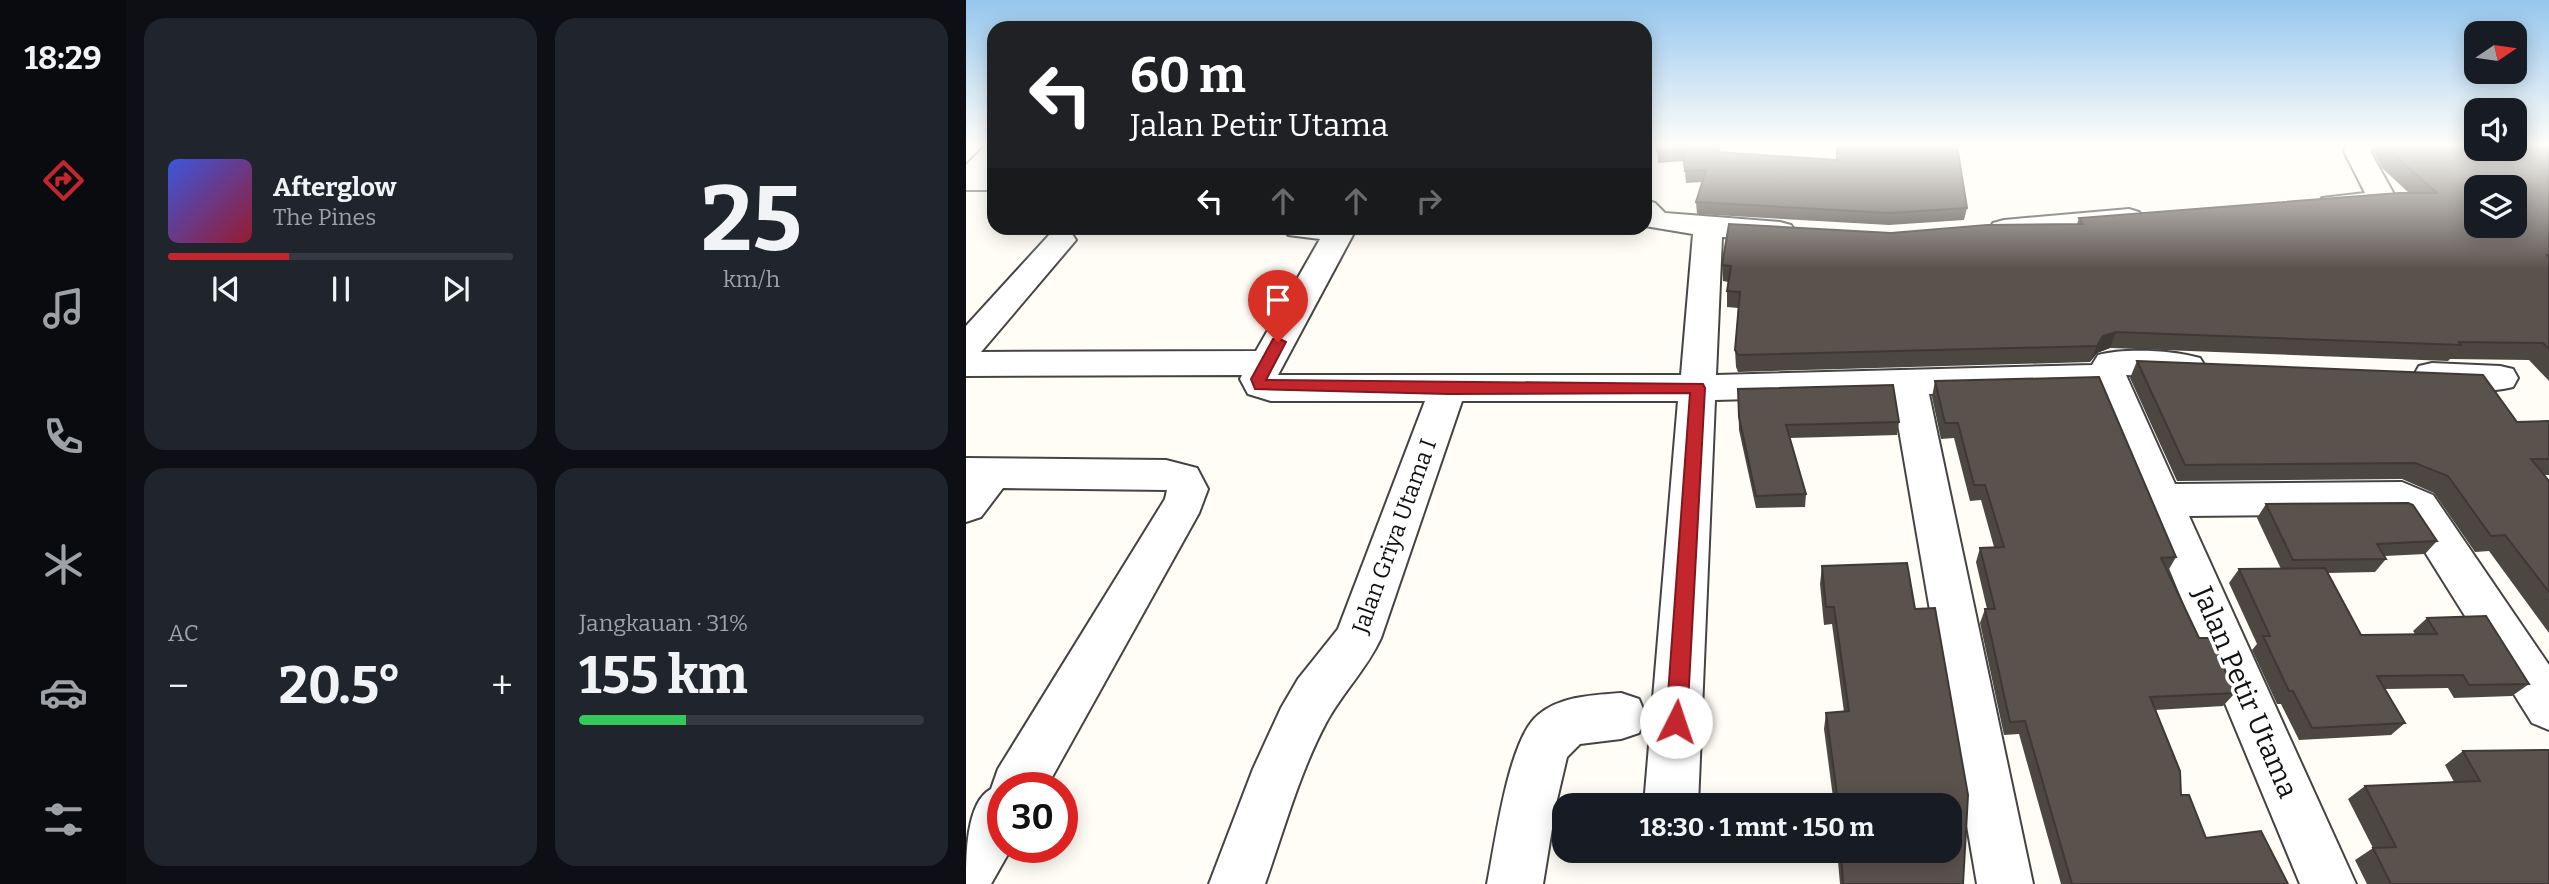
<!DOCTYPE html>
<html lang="id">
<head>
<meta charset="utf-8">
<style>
	:root { --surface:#171b24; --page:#20242c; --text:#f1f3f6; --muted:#9ea1a6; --line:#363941; --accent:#c4262e }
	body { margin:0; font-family:Bitter,serif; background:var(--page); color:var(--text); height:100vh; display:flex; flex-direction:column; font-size:26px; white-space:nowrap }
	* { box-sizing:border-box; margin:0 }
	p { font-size:23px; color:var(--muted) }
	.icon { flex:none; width:38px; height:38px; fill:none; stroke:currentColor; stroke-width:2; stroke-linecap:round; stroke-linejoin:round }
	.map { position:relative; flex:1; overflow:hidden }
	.panel { display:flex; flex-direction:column; gap:18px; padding:18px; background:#0d0f14; width:840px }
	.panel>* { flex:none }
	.banner { position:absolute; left:21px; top:21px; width:665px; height:214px; border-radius:21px; box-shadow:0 4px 18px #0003; background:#202124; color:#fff; overflow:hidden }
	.needle { width:46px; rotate:77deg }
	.fabs { position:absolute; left:1498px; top:21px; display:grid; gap:14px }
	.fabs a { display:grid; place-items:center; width:63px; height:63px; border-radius:14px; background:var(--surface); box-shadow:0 4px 18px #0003; font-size:35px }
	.speed { position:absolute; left:21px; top:772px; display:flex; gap:14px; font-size:35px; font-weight:700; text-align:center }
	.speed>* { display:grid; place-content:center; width:91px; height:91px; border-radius:50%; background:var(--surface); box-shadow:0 4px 18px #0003; line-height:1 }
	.speed .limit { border:10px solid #d22; background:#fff; color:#111 }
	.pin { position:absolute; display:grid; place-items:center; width:60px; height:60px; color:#fff; margin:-72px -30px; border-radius:50% 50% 50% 0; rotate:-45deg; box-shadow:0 0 7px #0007 }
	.pin .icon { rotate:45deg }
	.me { position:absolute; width:77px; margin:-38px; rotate:4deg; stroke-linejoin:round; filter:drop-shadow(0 0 5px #0008) }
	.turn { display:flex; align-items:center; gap:24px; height:147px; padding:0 28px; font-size:32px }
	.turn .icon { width:91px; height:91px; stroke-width:2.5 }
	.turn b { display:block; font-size:49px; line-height:60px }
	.lanes { display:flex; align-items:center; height:66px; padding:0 28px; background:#0003; justify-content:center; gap:35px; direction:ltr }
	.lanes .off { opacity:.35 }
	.big { font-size:52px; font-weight:700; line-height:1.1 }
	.panel .widget { flex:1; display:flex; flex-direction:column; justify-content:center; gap:10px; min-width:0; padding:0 24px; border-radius:21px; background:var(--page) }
	.panel .dial { align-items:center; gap:0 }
	.dial b { font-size:91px; line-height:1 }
	.song { display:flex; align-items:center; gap:21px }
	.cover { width:84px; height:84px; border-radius:10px; background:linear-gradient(135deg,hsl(230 70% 55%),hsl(350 70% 35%)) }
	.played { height:7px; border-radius:4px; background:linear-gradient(90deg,var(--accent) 35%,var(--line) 35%) }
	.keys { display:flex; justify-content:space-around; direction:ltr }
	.heat { display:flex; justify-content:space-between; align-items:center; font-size:38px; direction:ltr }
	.charge { height:10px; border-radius:5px; background:linear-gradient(90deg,#34c759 31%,var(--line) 0) }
	.panel .tiles { flex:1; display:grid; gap:18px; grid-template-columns:repeat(2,1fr) }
	.trip { position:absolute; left:586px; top:793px; width:410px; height:70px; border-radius:21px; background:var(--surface); box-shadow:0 4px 18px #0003; font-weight:700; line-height:70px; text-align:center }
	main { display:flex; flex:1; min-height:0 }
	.dock { display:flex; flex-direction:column; width:126px; justify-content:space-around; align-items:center; background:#090b0e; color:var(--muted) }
	.dock .icon { width:49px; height:49px }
	.dock .on { color:var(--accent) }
	.dock b { font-size:32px; color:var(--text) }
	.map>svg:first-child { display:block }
</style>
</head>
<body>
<main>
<nav class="dock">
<b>18:29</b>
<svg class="icon on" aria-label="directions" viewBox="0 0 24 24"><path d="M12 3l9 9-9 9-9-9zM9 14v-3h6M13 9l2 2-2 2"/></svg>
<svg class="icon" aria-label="music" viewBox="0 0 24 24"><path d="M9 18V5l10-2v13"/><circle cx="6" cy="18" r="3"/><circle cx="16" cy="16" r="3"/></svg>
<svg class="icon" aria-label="phone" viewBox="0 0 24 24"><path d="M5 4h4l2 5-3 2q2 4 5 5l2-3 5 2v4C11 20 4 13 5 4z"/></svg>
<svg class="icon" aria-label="climate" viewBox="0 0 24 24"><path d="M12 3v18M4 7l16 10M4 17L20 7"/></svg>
<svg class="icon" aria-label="car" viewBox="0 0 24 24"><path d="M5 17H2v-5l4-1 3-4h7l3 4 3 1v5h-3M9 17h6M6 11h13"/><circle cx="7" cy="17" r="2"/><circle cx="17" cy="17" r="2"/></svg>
<svg class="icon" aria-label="filters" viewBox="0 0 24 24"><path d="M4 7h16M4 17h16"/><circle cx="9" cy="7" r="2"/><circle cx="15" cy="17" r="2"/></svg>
</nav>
<section class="panel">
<div class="tiles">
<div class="widget">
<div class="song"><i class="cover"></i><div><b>Afterglow</b><p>The Pines</p></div></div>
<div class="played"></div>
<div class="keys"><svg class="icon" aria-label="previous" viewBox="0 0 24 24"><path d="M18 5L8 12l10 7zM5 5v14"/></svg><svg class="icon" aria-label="pause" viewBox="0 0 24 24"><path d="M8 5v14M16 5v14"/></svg><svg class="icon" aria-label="next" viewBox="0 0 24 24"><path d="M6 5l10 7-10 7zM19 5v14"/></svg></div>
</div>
<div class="widget dial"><b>25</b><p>km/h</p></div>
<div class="widget"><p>AC</p>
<div class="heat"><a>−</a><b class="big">20.5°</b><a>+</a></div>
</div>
<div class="widget"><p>Jangkauan · 31%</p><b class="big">155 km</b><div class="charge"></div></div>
</div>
</section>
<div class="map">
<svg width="1583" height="884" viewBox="0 0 1583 884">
	<rect width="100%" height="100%" fill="#fffdf5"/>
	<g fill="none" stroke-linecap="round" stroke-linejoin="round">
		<defs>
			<g id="street">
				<polygon points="28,145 28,168 22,174 28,174 28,190 0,190 0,165 19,146"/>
				<polygon points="1381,145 1407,145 1404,151 1429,196 1423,206 1366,213 1356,210 1352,204 1356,198 1399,193 1378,151"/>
				<path d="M 679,200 L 689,203 L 699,213 L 814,222 L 825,225 L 829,231 L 825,237 L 814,240 L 756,237 L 750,375 L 1126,365 L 1132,355 C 1157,348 1208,350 1234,358 L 1239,366 L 1234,374 L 1221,378 L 1160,375 L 1209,484 L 1436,482 L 1467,495 L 1583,665 L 1583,730 L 1566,723 L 1437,517 L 1431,514 L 1223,516 L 1390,884 L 1334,884 L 1129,390 L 963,394 L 1067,884 L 1011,884 L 927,395 L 749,400 L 732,805 L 678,805 L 712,401 L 496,401 L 415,638 C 401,669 376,693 360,723 C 333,774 318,830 299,884 L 243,884 L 287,769 L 315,708 L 332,679 L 372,629 L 459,401 L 305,401 L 282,394 L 274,379 L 276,375 L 0,376 L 0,326 L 84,234 L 95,231 L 106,234 L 110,240 L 15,352 L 290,351 L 354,239 L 322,235 L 319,228 L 384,228 L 388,233 L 312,375 L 715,375 L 727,234 L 679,226 Z"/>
				<polygon points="1163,209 1173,212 1178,218 1173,224 1038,238 1027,235 1023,229 1027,223 1038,220"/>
				<path d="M 1466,363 L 1534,366 L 1547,369 L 1552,378 L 1547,387 C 1520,394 1480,391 1453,384 L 1448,375 L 1453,366 Z"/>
				<path d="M 0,458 L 200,460 L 231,468 L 242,489 L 233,513 L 80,788 L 37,788 L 37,847 L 46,847 L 25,884 L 0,884 C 0,856 0,802 25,789 L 32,769 L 199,499 L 201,490 L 37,488 L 15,517 L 0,522 Z"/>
				<path d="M 655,693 L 673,699 L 680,716 L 673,733 L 655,739 L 614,744 L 601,757 L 590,804 L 577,884 L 521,884 C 529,845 542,739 572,715 C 594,696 628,695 655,693 Z"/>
			</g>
		</defs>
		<use href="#street" stroke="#444" stroke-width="4"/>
		<use href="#street" fill="#fff" fill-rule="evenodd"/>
	</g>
	<g fill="#4d4742">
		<polygon points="691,145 753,152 870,160 870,145 991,145 1001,208 998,220 923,225 731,214 730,202 736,182 720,183 718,161 692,163"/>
		<polygon points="1408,145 1583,145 1583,381 1563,360 1484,359 1482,361 1144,348 1131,353 1124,362 772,372 770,367 769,350 772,308 761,307 761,291 762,282 757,281 756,265 925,233 1111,224 1113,218 1443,193 1416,168 1407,151"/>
		<polygon points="1171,361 1551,422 1583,421 1583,475 1578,475 1583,481 1583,633 1523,551 1509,552 1468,493 1436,479 1211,481 1164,378"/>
		<polygon points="969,381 1210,557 1202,571 1233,638 1269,693 1257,706 1189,710 1215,795 1240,838 1322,884 1095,884 1053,734 1038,735 1014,623 1019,609 1021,609 1010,562 1014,548 1028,547 1015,500 1004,501 988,438 975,439 966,397"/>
		<polygon points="772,389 933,422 931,435 824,438 840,494 839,507 790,508 773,430"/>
		<polygon points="1300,504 1471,541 1459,554 1419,556 1420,559 1409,572 1361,573 1395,635 1449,634 1447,631 1461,618 1563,684 1546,696 1488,698 1482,688 1419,689 1439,723 1425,735 1333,740 1315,704 1311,704 1286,650 1291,644 1263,583 1273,569 1315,569 1291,518"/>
		<polygon points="941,563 949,609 969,608 1002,795 997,884 874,884 871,850 984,850 984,805 868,805 858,729 860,713 878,712 866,624 858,625 854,584 856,566"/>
		<polygon points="1497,751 1583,884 1401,884 1389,860 1407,848 1382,799 1399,786 1488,782 1479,765"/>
	</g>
	<polygon fill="#3f3936" points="1150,332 1144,348 1131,353 1124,362 1131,346 1137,336"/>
	<g fill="#5a524d" stroke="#3f3936" stroke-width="2" fill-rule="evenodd">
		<polygon points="691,145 752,145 753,152 871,160 871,145 991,145 1001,208 924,213 730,202 740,170 719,171 717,150 691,151"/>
		<path d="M 1421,145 L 1510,145 L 1510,149 L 1549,149 L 1549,145 L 1583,145 L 1583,255 L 1581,255 L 1583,257 L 1583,349 L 1577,343 L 1493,342 L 1495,345 L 1150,332 L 1137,336 L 1131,346 L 772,355 L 769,350 L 774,292 L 761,291 L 765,266 L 756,265 L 763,224 L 925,233 L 1021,225 L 1117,224 L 1113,218 L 1433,193 L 1471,193 L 1425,152 ZM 1510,187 L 1549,187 L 1549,226 L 1510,226 Z"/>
		<polygon points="1171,361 1517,375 1551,422 1583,421 1583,459 1565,459 1583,481 1583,592 1539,535 1525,536 1482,476 1449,463 1219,465"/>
		<polygon points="1133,377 1210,557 1195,558 1233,638 1245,638 1269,693 1184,697 1214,771 1215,795 1223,795 1240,838 1295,831 1322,884 1106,884 1059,721 1044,722 1019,609 1029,609 1014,548 1038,547 1019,485 1008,485 992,423 979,423 969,381"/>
		<polygon points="927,385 933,422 820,425 840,494 790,496 773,417 772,389"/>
		<polygon points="1442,503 1447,505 1471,541 1411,544 1420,559 1327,560 1300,504"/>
		<polygon points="941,563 949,609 969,608 1002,795 997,884 877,884 875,850 984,850 984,805 872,805 870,786 860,713 883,711 868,607 860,607 856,566"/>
		<polygon points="1359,568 1395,635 1471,634 1461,618 1520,616 1563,684 1503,685 1497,675 1411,676 1439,723 1346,728 1327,691 1323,691 1297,636 1304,636 1273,569"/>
		<polygon points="1583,750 1583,884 1425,884 1407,848 1430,847 1399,786 1514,781 1497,751"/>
	</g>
	<linearGradient id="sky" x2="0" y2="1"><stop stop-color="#95c6ee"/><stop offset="0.54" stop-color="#fffefa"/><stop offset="1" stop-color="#fffefa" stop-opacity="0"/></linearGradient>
	<rect width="1583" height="269" fill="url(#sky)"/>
	<polygon fill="#c4262e" stroke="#7f191e" stroke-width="2" points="312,338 320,342 300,380 737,384 739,388 721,722 718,728 710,731 703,728 700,722 724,393 482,394 289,389 285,379 307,339"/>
	<g text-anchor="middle" stroke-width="7" stroke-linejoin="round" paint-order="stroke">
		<g font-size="23" fill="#111" stroke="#fff">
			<text transform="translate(428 536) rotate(-70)" y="8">Jalan Griya Utama I</text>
		</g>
		<g font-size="28" fill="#111" stroke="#fff">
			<text transform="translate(1280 692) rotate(67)" y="10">Jalan Petir Utama</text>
		</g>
	</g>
</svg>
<div class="fabs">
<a><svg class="needle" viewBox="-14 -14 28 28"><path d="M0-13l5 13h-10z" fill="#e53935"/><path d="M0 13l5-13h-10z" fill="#9ea1a6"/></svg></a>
<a><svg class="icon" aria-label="sound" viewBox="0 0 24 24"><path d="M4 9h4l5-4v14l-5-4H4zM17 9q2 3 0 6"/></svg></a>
<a><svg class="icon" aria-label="layers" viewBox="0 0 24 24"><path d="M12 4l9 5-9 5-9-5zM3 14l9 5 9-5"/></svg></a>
</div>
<div class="speed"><div class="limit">30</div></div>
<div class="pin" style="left:312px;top:342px;background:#d93025"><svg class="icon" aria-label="arrive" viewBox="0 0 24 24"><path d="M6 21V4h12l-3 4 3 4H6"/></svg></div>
<svg class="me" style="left:710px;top:722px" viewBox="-20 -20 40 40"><circle r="19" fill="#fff"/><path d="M0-13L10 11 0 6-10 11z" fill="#c4262e"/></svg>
<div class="trip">18:30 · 1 mnt · 150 m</div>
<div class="banner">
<div class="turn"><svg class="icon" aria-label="left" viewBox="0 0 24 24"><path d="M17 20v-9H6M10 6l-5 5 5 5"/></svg><div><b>60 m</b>Jalan Petir Utama</div></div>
<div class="lanes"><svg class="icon" aria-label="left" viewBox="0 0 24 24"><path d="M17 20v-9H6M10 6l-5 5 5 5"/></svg><svg class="icon off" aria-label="ahead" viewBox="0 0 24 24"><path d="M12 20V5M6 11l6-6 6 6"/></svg><svg class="icon off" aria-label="ahead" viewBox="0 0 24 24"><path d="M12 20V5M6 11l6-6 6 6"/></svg><svg class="icon off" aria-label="right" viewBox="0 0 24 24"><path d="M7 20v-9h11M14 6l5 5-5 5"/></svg></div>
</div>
</div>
</main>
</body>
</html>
